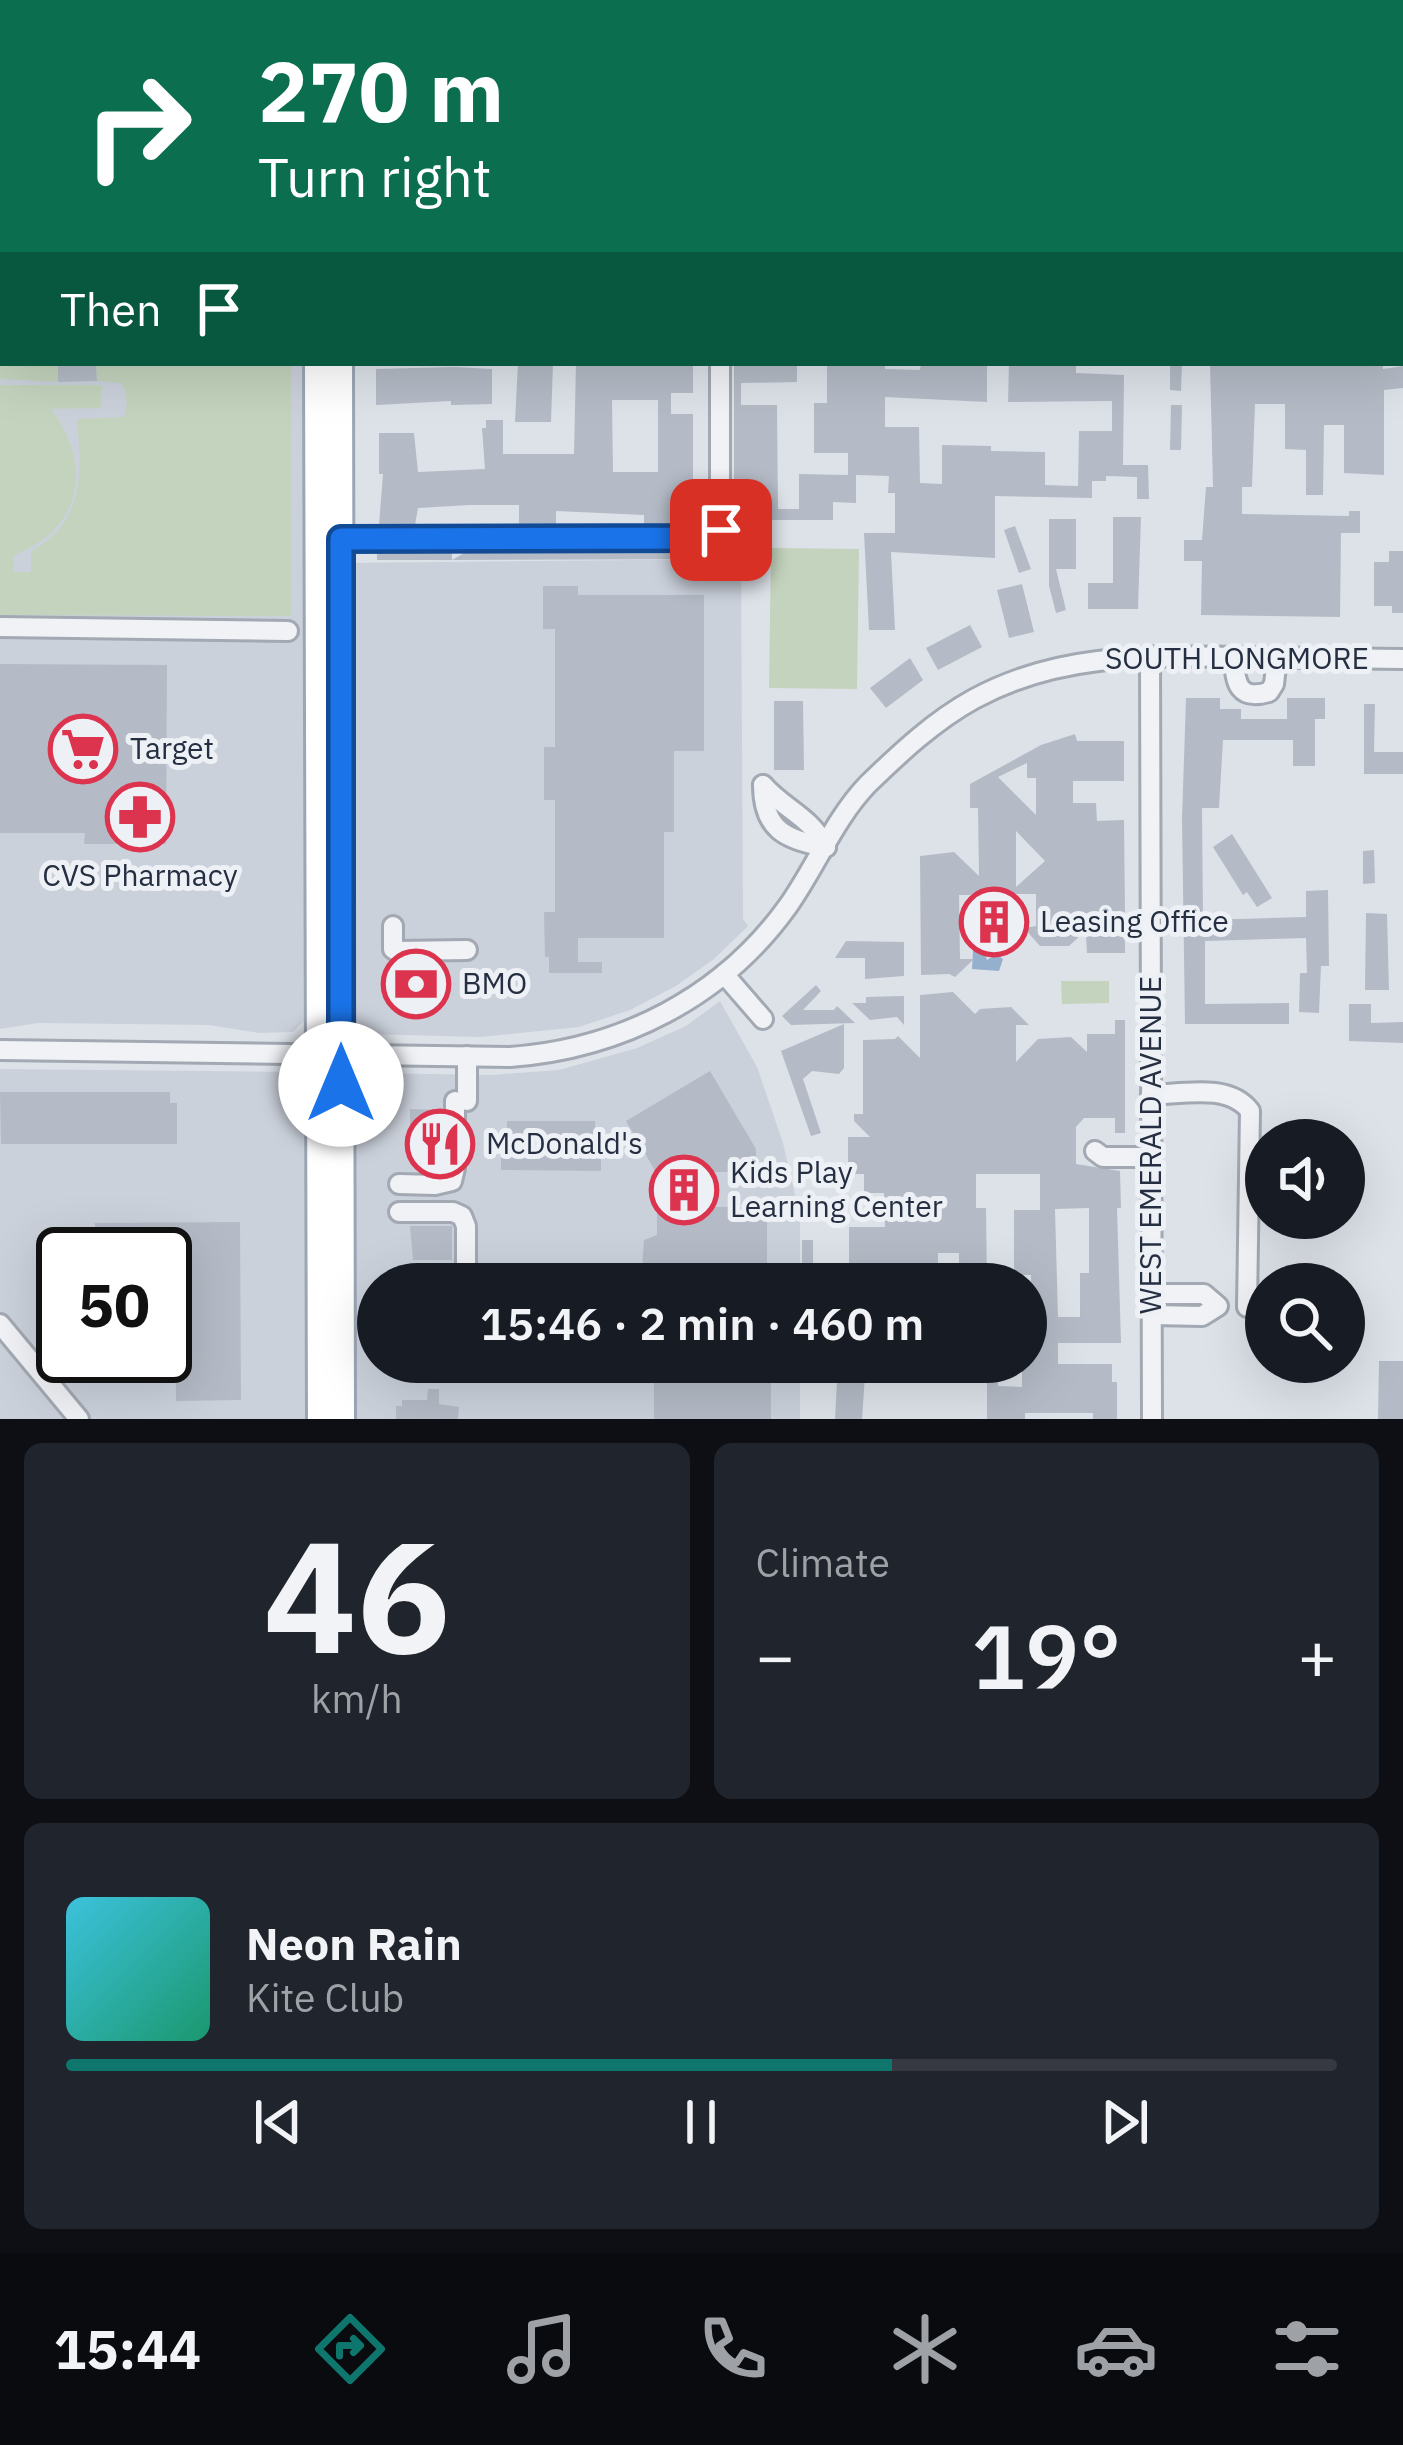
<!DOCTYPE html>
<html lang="en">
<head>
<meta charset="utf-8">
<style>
	:root { --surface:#171b24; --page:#20242c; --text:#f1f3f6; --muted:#9ea1a6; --line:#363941; --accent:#0f766e }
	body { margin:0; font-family:"IBM Plex Sans",sans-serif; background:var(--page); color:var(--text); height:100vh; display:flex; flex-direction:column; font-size:45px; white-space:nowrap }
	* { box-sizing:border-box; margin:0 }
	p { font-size:39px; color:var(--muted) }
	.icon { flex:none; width:66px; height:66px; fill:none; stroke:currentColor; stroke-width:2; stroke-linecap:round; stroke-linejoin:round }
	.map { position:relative; height:1419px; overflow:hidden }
	.panel { display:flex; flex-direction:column; gap:24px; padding:24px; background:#0d0f14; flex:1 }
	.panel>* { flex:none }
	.top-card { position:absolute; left:0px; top:0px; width:1404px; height:366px; box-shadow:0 12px 48px #0002; background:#0b6e4f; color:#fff; overflow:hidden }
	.buttons { position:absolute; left:1245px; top:1119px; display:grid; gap:24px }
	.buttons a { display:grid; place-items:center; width:120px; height:120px; border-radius:50%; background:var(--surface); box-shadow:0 12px 48px #0002; font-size:60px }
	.speed { position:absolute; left:36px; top:1227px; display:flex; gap:24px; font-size:60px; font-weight:700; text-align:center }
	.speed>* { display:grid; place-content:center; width:156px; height:156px; border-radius:50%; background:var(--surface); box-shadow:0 12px 48px #0002; line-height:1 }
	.speed .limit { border:6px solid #111; border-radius:18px; background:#fff; color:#111 }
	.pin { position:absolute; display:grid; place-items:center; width:102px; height:102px; color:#fff; margin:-51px; border-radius:24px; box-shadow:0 6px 18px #0006 }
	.me { position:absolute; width:132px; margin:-66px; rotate:0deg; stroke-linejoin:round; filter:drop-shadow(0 0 9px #0008) }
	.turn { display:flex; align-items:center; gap:42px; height:252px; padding:0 60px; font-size:54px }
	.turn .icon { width:156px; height:156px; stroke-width:2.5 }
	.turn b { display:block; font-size:84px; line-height:102px }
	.then { display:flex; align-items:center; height:114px; padding:0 60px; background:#0003; gap:24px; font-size:45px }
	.big { font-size:90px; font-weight:600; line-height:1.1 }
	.panel .card { flex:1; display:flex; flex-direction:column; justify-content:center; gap:18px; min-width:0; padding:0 42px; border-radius:18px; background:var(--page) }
	.panel .dial { align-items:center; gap:0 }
	.dial b { font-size:156px; line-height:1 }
	.song { display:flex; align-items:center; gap:36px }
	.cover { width:144px; height:144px; border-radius:18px; background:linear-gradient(135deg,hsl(190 70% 55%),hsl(160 70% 35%)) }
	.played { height:12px; border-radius:6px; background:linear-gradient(90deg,var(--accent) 65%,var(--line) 65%) }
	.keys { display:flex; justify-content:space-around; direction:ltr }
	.heat { display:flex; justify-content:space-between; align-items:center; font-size:66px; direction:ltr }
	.panel .tiles { flex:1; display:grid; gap:24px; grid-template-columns:1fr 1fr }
	.card:last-child { grid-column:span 2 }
	.trip { position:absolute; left:357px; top:1263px; width:690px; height:120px; border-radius:60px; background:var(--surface); box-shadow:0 12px 48px #0002; font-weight:600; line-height:120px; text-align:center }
	.dock { display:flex; height:192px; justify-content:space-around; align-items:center; background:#090b0e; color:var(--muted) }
	.dock .icon { width:84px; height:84px }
	.dock .on { color:var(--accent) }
	.dock b { font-size:54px; color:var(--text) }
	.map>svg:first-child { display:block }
</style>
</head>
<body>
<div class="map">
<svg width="1403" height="1419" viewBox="0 0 1403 1419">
	<rect width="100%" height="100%" fill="#dde2e9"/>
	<g fill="#cbd1db" fill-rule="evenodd">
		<polygon points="0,0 311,0 3,3 3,363 310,363 312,640 304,728 304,1021 293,1032 259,1033 209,1025 38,1023 0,1029"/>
		<rect x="345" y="0" width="359" height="3"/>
		<polygon points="741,559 743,919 748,926 714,959 676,986 630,1010 579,1027 480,1037 366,1034 352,1029 348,563"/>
		<polygon points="720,1001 757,1067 783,1143 800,1216 800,1284 378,1284 378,1362 800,1362 800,1419 348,1419 348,1288 356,1218 357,1080 370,1073 491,1075 559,1070 637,1048 686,1026"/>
		<path d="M 0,1069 L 295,1072 L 310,1080 L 312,1419 L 0,1419 ZM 63,1254 L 165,1254 L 165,1356 L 63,1356 Z"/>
	</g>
	<g fill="#c3d3bd">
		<path d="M 0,329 L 3,363 L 291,363 L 291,616 L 0,615 L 0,385 L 102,385 L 101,408 L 51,409 C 93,464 83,529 14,555 L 14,572 L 31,572 L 31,551 C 85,523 82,471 77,419 L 125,417 C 127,404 128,394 121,383 L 97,381 L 96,366 L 58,366 L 58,382 L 0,379 Z"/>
		<polygon points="771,548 859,549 857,689 769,688"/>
		<polygon points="1061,981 1109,981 1109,1003 1062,1004"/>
	</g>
	<polygon fill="#94b0cd" points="983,948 987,960 996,954 1003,959 999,971 972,969 973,950"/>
	<g fill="#b4bbc6" fill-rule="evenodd">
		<polygon points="518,363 553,363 551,422 515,422"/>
		<path d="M 576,363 L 693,363 L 693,393 L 671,393 L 671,414 L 693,414 L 693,480 L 695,491 L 706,491 L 706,525 L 644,525 L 644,515 L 556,511 L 556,525 L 519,525 L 519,505 L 470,505 L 418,508 L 415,525 L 379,525 L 383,474 L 379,474 L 379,433 L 414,433 L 418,472 L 485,469 L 482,428 L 486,428 L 486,420 L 503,420 L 503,454 L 574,454 ZM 612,400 L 658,400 L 658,472 L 613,472 Z"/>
		<polygon points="734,363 797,363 797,382 741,383 741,405 777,405 778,509 799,509 799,474 848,475 848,453 814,453 814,403 827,403 827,363 885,364 885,369 920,370 921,363 987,363 987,402 885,397 885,427 919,427 920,483 942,484 942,445 991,446 991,451 1045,452 1045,485 1078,486 1079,431 1112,431 1112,401 1008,402 1009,363 1076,363 1076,373 1124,375 1123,465 1148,465 1149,499 1137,499 1137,477 1106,476 1106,481 1092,481 1092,498 995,496 995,558 891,552 895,630 869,630 864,533 895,533 895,493 888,493 889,476 856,475 856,503 833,502 833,520 742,520 741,538 734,538"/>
		<polygon points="1170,363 1182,363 1181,391 1170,390"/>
		<polygon points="1210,363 1383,364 1383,369 1403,366 1403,388 1384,390 1384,475 1344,473 1344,425 1324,425 1323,495 1306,495 1306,450 1285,449 1285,404 1255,404 1252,487 1242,487 1242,514 1349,516 1349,511 1360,511 1360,533 1341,533 1340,617 1201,615 1202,561 1184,561 1184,540 1202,540 1206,487 1213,487"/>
		<polygon points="58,366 96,366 97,381 58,382"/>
		<polygon points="454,367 492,369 492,404 451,405 451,401 376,405 376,369"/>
		<polygon points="1171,405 1182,405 1181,450 1170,450"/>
		<polygon points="1113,517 1141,517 1138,609 1088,609 1088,583 1113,583"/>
		<polygon points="1049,519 1076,519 1076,569 1056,569 1066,610 1056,613 1049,586"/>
		<polygon points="1015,526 1031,569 1019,573 1004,530"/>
		<polygon points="729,548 728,559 452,560 466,552 720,551"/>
		<polygon points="1389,551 1403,551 1403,613 1392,613 1392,606 1374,606 1374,562 1389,562"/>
		<rect x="377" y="552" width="75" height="8"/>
		<polygon points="1022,584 1034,632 1009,638 997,590"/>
		<polygon points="543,586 578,586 578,595 704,595 704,751 674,751 674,832 664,832 664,938 578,938 578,962 602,962 602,973 549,973 549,957 545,957 544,912 555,912 555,800 544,800 544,747 555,747 555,629 543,629"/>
		<polygon points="970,625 982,647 938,670 926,648"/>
		<polygon points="910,658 923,680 886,708 870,688"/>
		<polygon points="0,664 167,665 166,844 84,844 85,833 0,833"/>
		<polygon points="1186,698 1220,698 1220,709 1241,709 1241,719 1287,719 1287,698 1325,698 1325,719 1315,719 1315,766 1293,766 1293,740 1223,740 1219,808 1202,808 1203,920 1306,917 1306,891 1328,890 1329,966 1321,966 1319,1013 1299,1012 1300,973 1307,973 1306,938 1205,941 1205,1004 1289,1003 1289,1024 1185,1024 1182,819"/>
		<polygon points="774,701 803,701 804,770 774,770"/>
		<polygon points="1364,704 1375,704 1374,752 1403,752 1403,774 1364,774"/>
		<path d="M 1075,734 L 1077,741 L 1124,741 L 1124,781 L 1073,781 L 1073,803 L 1096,803 L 1097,821 L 1124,820 L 1125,913 L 1083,914 L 1082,934 L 1069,946 L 1040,946 L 1024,928 L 1036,926 L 1036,894 L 1016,894 L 1003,912 L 1021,930 L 1011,939 L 992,925 L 985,932 L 973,919 L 993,895 L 959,895 L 960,959 L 974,959 L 955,977 L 949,974 L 921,975 L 920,856 L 954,852 L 979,876 L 978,808 L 970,808 L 970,784 L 1041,745 ZM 1027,763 L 1027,778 L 1036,778 L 1036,815 L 998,777 ZM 1016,831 L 1045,861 L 1016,887 Z"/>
		<polygon points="1232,834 1272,898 1257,907 1247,892 1243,895 1213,847"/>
		<polygon points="1374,850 1375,883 1363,884 1363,851"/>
		<polygon points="1366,913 1387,914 1389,990 1365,990"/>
		<polygon points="1125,935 1125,953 1087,953 1086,936"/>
		<polygon points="846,941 904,942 904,976 865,979 865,958 835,958"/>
		<polygon points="392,964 437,964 437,978 441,978 437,1003 402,1002 391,1006 387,1000 392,992"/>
		<polygon points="816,985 821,991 803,1010 834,1010 837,1006 855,1023 791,1025 782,1016"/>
		<path d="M 953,992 L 975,1014 L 980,1009 L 1011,1007 L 1029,1025 L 1016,1025 L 1016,1062 L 1038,1039 L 1071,1037 L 1087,1052 L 1087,1034 L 1115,1034 L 1115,1020 L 1125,1020 L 1125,1133 L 1115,1133 L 1115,1118 L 1084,1118 L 1076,1127 L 1076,1164 L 1120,1171 L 1121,1208 L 1117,1208 L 1121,1343 L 1058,1343 L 1058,1364 L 1112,1364 L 1112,1382 L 1117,1382 L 1117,1419 L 1093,1419 L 1093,1413 L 1025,1413 L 1025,1419 L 987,1419 L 987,1376 L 865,1375 L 862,1419 L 835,1419 L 838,1362 L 998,1362 L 998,1386 L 1022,1387 L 1022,1364 L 1031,1364 L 1031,1275 L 1014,1275 L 1014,1210 L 1040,1210 L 1040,1174 L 976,1174 L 976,1208 L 986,1208 L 987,1284 L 959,1284 L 959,1253 L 938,1253 L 938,1284 L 849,1284 L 849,1227 L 885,1227 L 884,1193 L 864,1193 L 864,1174 L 811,1174 L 811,1164 L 848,1164 L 848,1137 L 870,1137 L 854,1121 L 854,1114 L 863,1114 L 863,1040 L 895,1039 L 898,1036 L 920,1058 L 920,995 ZM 1089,1208 L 1089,1273 L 1080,1273 L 1080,1317 L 1058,1317 L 1055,1209 Z"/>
		<polygon points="904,996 904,1025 897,1017 870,1020 852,1003 866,1003 866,997"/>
		<polygon points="1349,1004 1371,1004 1371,1023 1403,1022 1403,1043 1349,1041"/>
		<polygon points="844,1024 844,1068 839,1074 812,1071 803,1079 821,1133 811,1136 781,1051"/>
		<polygon points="710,1071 756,1149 756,1172 711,1172 711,1207 767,1207 767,1284 641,1284 644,1240 657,1235 657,1174 626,1121"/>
		<polygon points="0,1092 170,1092 170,1103 177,1103 177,1144 1,1144"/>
		<polygon points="410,1109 442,1110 441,1170 430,1171 425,1124 410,1124"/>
		<polygon points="507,1121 595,1121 595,1144 601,1144 601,1171 501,1170 501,1133 507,1133"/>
		<polygon points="240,1222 241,1400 176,1401 175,1254 95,1254 95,1223"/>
		<polygon points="410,1226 452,1226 452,1260 413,1260"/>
		<rect x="802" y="1240" width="11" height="44"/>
		<polygon points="1379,1361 1403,1361 1403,1419 1378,1419"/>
		<polygon points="654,1362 708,1362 708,1379 771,1379 771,1419 654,1419"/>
		<polygon points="428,1389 439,1389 439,1404 459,1407 458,1419 396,1419 396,1406 402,1406 402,1400 427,1400"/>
	</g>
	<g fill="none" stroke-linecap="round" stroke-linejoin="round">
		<defs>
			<g id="minor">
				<polyline points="168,0 168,3"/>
				<polyline points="0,314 3,314"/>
				<polyline points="341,539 720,538 720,363"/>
				<polyline points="0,627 288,631"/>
				<polyline points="1150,656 1152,1419"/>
				<path d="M 1234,657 C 1235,683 1238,701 1269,692 L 1274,684 L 1277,657"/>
				<path d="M 763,785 C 763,829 785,840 826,847"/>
				<path d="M 763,785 C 785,810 809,815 826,847"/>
				<polyline points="393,926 393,949 396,951 467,950"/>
				<polyline points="724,974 763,1019"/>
				<path d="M 0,1050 L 510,1057 C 621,1049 723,997 788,906 C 815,868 835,818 868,784 C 900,753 934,721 974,699 C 1058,653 1147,656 1239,657 C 1294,658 1348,658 1403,659"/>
				<polyline points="467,1056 467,1101"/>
				<path d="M 1151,1095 C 1183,1094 1229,1083 1250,1111 L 1247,1307"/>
				<polyline points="1095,1151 1103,1157 1151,1157"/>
				<polyline points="399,1184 435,1185 452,1181 455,1168 455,1101"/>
				<polyline points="399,1212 453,1212 462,1216 466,1226 466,1282"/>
				<polyline points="1151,1315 1202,1316 1218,1306 1204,1294 1151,1294"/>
				<polyline points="0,1324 79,1419"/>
			</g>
			<g id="major">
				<polyline points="316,0 316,3"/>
				<polyline points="339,0 339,3"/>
				<polyline points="317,363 320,1419"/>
				<polyline points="340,363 342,1419"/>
			</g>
		</defs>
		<use href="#minor" stroke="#a2a9b3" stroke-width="24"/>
		<use href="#major" stroke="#9ba6b5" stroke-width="30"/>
		<g stroke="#bbbfc7" stroke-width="3" stroke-dasharray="9 9" stroke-linecap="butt">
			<polyline points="28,0 28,3"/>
			<polyline points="33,3 40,0"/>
		</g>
		<use href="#minor" stroke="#f0f2f6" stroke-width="18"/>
		<use href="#major" stroke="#fff" stroke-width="24"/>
	</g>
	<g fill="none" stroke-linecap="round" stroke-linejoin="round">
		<defs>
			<polyline id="route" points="341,1084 341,539 718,538 721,530"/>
		</defs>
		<use href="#route" stroke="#114b97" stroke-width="30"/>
		<use href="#route" stroke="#1a73e8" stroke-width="21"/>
	</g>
	<defs>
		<symbol id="supermarket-ring" viewBox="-11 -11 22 22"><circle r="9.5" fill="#edf1f6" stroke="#dc344f" stroke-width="1.5"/><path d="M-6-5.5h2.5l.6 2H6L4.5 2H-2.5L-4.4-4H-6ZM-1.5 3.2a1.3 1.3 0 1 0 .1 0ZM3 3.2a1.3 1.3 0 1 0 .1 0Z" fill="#dc344f"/></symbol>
		<symbol id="pharmacy-ring" viewBox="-11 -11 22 22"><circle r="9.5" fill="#edf1f6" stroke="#dc344f" stroke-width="1.5"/><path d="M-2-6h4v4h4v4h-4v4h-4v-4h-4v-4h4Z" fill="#dc344f"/></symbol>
		<symbol id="building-ring" viewBox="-11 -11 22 22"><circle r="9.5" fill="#edf1f6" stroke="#dc344f" stroke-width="1.5"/><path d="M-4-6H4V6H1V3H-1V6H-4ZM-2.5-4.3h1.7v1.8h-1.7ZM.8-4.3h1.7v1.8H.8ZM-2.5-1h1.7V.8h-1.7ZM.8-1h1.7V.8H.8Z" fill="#dc344f"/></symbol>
		<symbol id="bank-ring" viewBox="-11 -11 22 22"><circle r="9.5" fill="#edf1f6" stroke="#dc344f" stroke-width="1.5"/><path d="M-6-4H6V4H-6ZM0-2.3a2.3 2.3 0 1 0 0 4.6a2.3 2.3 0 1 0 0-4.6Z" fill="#dc344f"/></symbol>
		<symbol id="restaurant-ring" viewBox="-11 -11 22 22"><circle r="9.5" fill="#edf1f6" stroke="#dc344f" stroke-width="1.5"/><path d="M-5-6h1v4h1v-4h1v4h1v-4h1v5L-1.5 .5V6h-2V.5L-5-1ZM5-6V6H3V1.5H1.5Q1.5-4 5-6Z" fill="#dc344f"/></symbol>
	</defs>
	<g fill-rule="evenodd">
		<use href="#supermarket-ring" x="45" y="711" width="76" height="76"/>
		<use href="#pharmacy-ring" x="102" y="779" width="76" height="76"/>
		<use href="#building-ring" x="956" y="884" width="76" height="76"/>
		<use href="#bank-ring" x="378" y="946" width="76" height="76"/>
		<use href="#restaurant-ring" x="402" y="1106" width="76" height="76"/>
		<use href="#building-ring" x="646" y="1152" width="76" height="76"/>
	</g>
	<g text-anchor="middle" stroke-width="10" stroke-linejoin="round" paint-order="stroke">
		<g font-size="30" fill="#252f41" stroke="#edf1f6">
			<text x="1237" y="669">SOUTH LONGMORE</text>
			<text transform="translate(1151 1145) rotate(-90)" y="10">WEST EMERALD AVENUE</text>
		</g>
		<g font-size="30" fill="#252f41" stroke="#edf1f6" text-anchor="start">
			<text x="130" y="759">Target</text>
			<text x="140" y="886" text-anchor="middle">CVS Pharmacy</text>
			<text x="1040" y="932">Leasing Office</text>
			<text x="462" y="994">BMO</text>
			<text x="486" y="1154">McDonald's</text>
			<text x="730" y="1183">Kids Play<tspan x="730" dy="34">Learning Center</tspan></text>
		</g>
	</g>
</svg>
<div class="buttons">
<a><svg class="icon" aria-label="sound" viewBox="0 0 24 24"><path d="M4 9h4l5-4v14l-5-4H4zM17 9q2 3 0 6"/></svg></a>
<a><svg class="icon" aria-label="search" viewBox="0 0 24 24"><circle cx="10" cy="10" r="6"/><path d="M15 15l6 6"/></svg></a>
</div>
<div class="speed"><div class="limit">50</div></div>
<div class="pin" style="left:721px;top:530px;background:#d93025"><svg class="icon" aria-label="arrive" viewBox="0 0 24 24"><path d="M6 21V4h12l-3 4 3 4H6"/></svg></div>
<svg class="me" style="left:341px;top:1084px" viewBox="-20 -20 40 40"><circle r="19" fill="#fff"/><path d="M0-13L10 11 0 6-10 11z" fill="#1a73e8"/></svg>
<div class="trip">15:46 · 2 min · 460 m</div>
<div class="top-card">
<div class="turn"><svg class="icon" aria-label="right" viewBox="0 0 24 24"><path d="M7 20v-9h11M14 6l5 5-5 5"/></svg><div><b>270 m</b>Turn right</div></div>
<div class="then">Then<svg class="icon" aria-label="arrive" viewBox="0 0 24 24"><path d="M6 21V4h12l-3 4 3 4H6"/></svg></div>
</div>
</div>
<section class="panel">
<div class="tiles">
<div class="card dial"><b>46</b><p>km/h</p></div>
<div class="card"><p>Climate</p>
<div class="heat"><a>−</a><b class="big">19°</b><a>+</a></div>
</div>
<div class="card">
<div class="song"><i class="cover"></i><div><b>Neon Rain</b><p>Kite Club</p></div></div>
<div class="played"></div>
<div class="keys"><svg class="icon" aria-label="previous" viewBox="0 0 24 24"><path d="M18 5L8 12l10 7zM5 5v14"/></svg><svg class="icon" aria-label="pause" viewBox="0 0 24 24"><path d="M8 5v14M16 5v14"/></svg><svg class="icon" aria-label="next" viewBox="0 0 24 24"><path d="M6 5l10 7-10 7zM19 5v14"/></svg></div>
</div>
</div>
</section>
<nav class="dock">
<b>15:44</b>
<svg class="icon on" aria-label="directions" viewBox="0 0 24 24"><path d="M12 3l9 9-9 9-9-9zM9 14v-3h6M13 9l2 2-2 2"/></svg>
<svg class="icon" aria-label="music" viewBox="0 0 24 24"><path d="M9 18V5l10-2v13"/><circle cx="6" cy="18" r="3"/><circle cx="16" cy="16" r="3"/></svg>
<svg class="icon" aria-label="phone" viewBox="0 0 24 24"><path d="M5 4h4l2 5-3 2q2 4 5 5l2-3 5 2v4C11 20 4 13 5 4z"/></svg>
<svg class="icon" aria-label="climate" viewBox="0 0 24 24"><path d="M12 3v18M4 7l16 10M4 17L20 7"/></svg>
<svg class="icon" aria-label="car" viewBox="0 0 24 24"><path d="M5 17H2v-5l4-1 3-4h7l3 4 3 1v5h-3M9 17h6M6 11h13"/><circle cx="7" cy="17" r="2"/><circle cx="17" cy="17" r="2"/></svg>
<svg class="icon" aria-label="filters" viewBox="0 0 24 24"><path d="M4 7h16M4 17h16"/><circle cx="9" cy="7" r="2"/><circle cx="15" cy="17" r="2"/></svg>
</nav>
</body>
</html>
